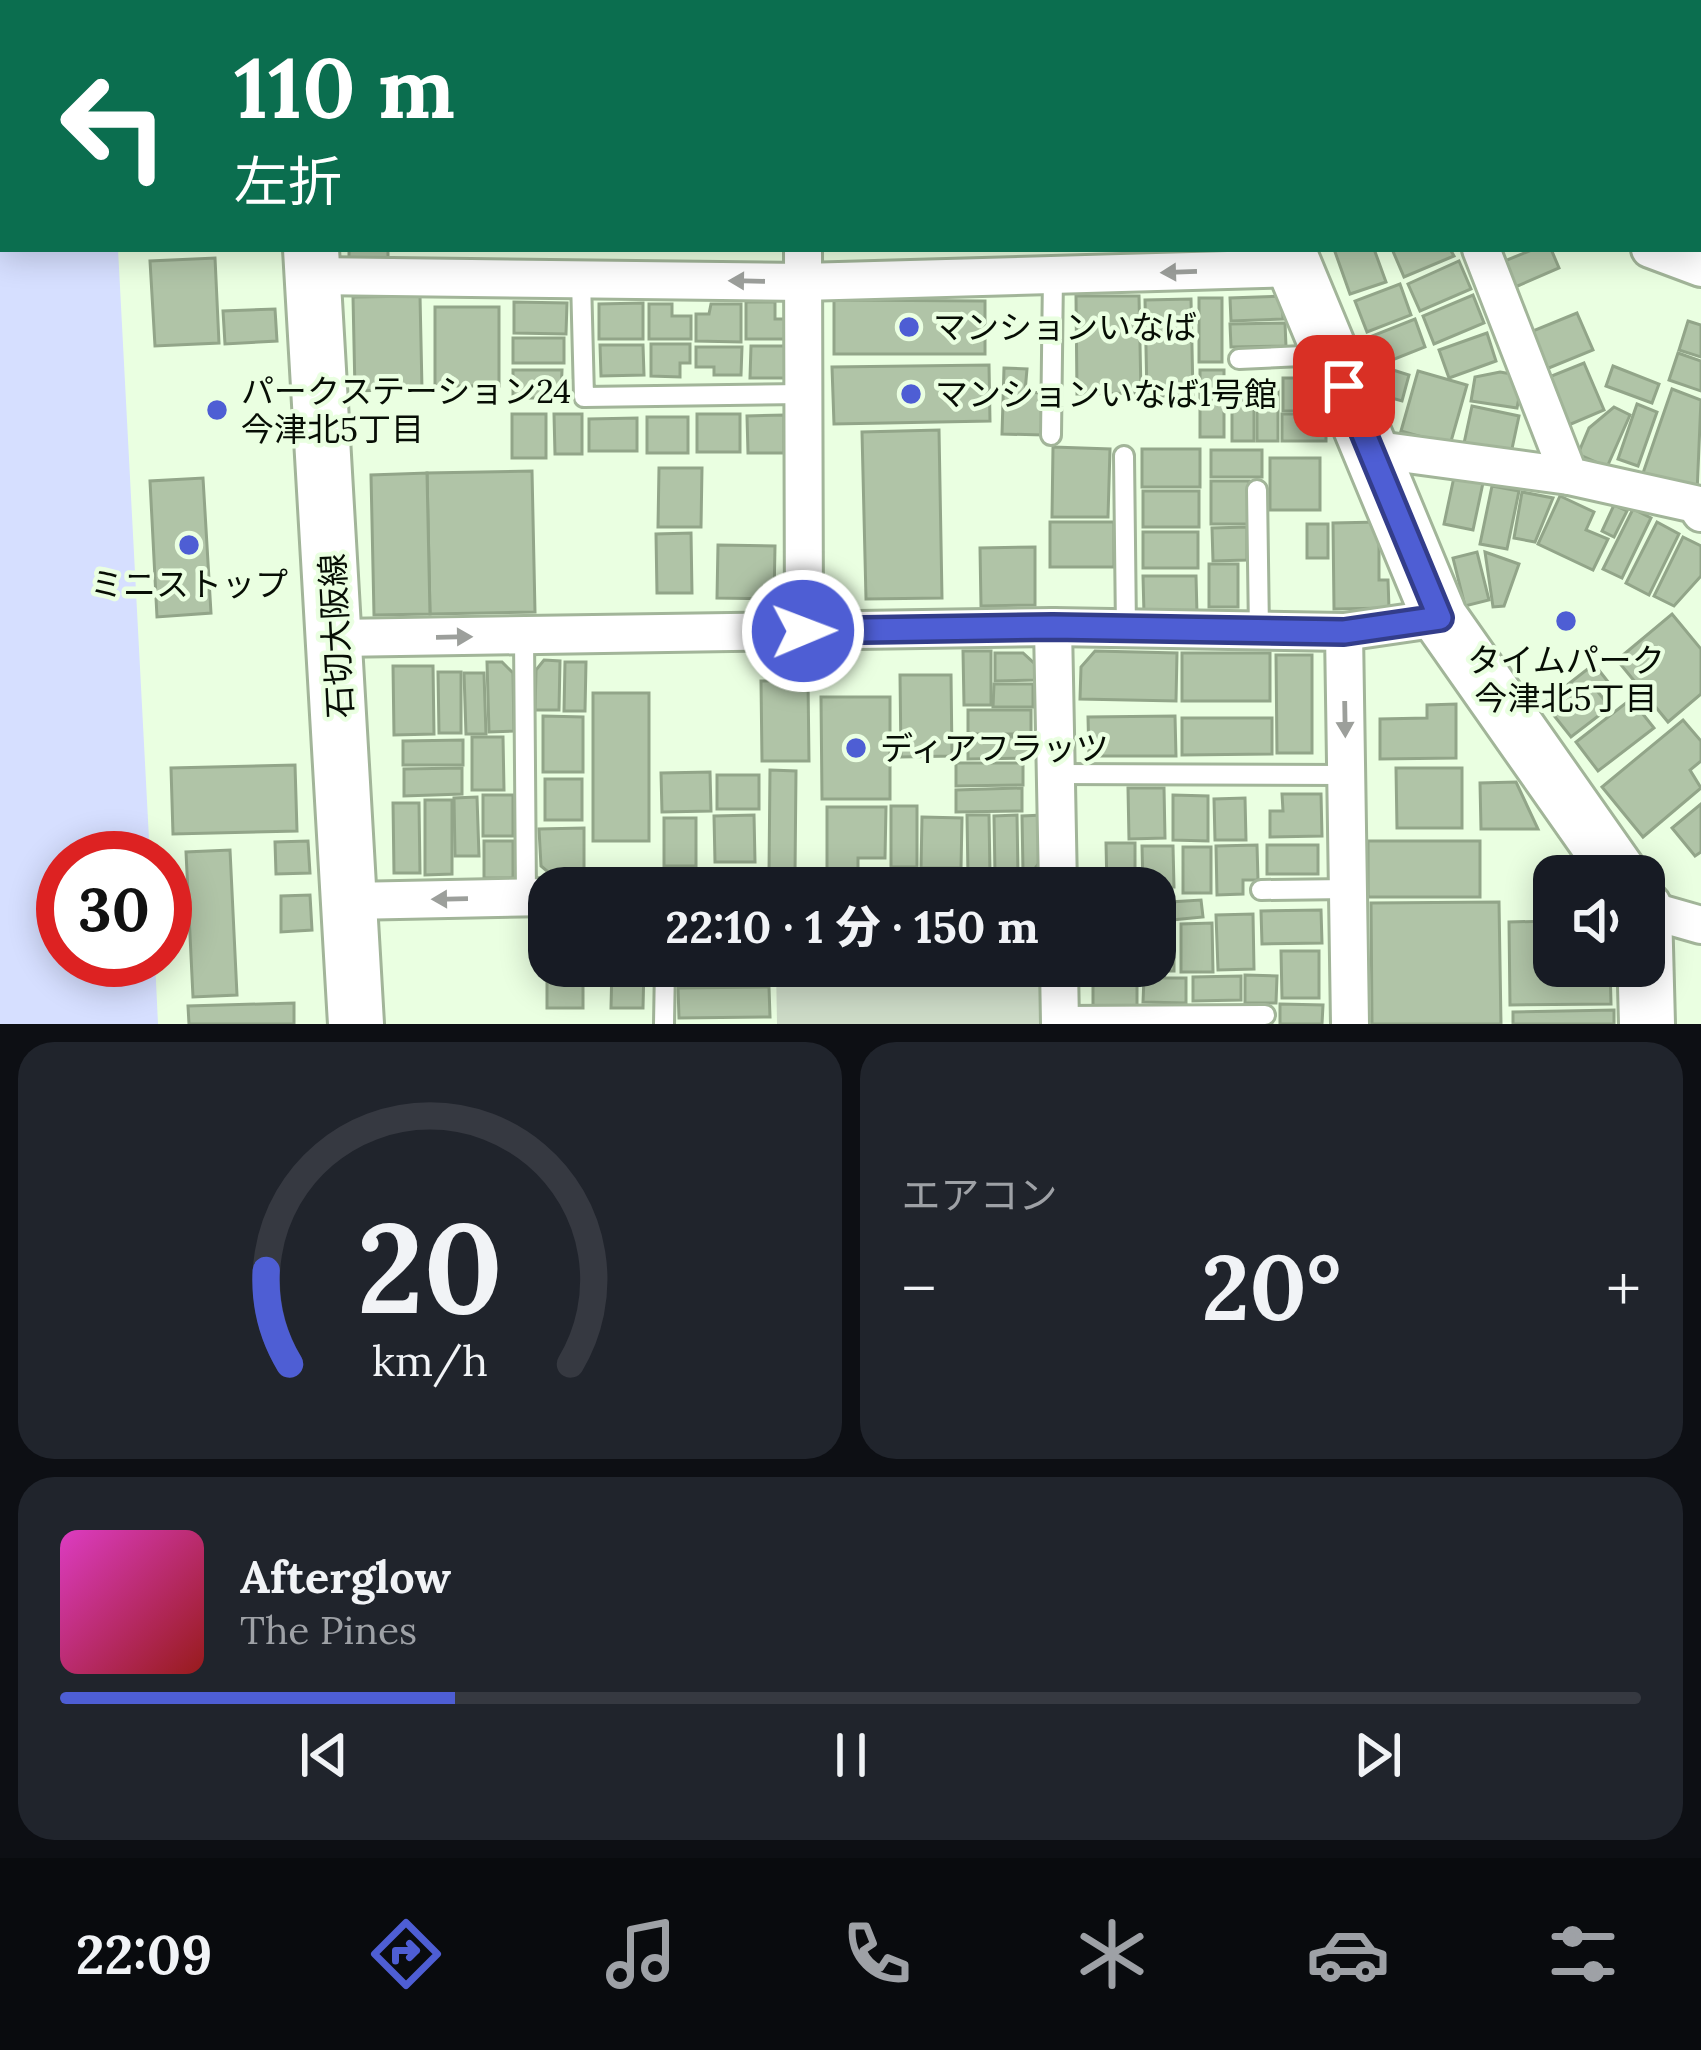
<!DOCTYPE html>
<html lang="ja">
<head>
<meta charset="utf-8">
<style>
	:root { --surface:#171b24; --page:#20242c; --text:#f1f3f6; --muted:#9ea1a6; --line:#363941; --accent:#4e5ed4 }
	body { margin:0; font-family:Lora,"Noto Sans JP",serif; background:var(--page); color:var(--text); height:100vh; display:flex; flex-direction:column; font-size:45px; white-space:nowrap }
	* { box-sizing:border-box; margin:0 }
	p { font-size:39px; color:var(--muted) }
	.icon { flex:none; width:66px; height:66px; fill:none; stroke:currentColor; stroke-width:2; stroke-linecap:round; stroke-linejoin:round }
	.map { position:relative; height:1024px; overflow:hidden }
	.sheet { display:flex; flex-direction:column; gap:18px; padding:18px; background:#0d0f14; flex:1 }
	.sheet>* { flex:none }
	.banner { position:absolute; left:0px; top:0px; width:1701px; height:252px; box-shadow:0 6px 30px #0003; background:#0b6e4f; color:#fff; overflow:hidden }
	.buttons { position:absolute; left:1533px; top:855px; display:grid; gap:24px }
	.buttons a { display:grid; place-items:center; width:132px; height:132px; border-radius:24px; background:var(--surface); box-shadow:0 6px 30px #0003; font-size:60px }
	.speed { position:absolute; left:36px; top:831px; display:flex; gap:24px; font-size:60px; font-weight:700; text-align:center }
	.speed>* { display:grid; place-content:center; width:156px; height:156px; border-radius:50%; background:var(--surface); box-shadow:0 6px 30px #0003; line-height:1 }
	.speed .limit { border:18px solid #d22; background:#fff; color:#111 }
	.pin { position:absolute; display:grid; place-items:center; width:102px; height:102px; color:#fff; margin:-51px; border-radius:24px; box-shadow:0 6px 18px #0006 }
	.me { position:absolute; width:132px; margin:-66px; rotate:89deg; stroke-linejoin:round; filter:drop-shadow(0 0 9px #0008) }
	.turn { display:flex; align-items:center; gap:42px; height:252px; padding:0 36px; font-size:54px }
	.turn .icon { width:156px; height:156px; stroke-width:2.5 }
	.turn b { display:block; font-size:84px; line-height:102px }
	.big { font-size:90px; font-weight:800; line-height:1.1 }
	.sheet .widget { flex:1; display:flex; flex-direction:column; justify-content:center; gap:18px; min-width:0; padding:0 42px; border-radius:36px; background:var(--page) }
	.sheet .dial { align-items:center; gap:0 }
	.dial svg { height:312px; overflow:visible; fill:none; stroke:var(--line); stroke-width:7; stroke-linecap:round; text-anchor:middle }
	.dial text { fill:var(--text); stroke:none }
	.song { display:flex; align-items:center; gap:36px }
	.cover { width:144px; height:144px; border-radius:18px; background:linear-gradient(135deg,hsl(310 70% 55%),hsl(0 70% 35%)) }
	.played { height:12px; border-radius:6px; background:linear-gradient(90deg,var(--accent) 25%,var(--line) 25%) }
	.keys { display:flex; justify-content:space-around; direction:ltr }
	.heat { display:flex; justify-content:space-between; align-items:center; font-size:66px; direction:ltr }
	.sheet .tiles { flex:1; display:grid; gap:18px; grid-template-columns:1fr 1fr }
	.widget:last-child { grid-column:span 2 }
	.trip { position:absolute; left:528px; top:867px; width:648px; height:120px; border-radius:36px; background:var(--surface); box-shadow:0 6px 30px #0003; font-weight:800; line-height:120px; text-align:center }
	.tabs { display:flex; height:192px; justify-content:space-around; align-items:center; background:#090b0e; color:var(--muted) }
	.tabs .icon { width:84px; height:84px }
	.tabs .selected { color:var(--accent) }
	.tabs b { font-size:54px; color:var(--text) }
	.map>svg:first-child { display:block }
</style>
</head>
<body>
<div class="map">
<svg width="1701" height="1024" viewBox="0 0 1701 1024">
	<rect width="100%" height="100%" fill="#eaffe1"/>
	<polygon fill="#cddbc7" points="776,966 1042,966 1043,1024 777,1024"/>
	<polygon fill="#d6dfff" points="0,0 105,0 3,3 3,249 118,249 150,858 63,858 63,960 155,960 158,1024 0,1024"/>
	<g fill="#b0c4a7" stroke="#92a589" stroke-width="3">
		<rect x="608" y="0" width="170" height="3"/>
		<rect x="349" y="249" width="39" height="10"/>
		<polygon points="1334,249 1374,249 1386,282 1350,294"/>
		<polygon points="1392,249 1450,249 1454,256 1404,277"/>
		<polygon points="1534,249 1551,249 1559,268 1513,288 1502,262"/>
		<polygon points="215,258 219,343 155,346 150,261"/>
		<polygon points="1459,261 1471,289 1420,311 1408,284"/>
		<polygon points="1400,284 1411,315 1367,332 1355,301"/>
		<polygon points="1473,295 1484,323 1434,344 1423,316"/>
		<polygon points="420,296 422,389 355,391 353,297"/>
		<polygon points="1076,296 1139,296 1141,393 1077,394"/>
		<polygon points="1282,296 1283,319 1231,321 1230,298"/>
		<rect x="1199" y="298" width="23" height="64"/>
		<polygon points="1191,299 1193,396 1147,396 1145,300"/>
		<polygon points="834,300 985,301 985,354 834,354"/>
		<polygon points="514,302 567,303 566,334 514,333"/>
		<polygon points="746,302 775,302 775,319 787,319 787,339 746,339"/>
		<polygon points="643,303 643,339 599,339 599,304"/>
		<polygon points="649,304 672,304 672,316 691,316 691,339 649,339"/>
		<polygon points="711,304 741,304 741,342 696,341 696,314 709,314"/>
		<rect x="435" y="307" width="64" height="79"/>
		<polygon points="275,309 277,341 225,344 223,311"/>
		<polygon points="1577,313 1593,350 1539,372 1523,335"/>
		<polygon points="1415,319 1425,347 1382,364 1372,336"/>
		<polygon points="1688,321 1701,325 1701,357 1679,350"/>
		<polygon points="1285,323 1286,346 1231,347 1230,324"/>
		<polygon points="1487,333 1496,361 1449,378 1439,350"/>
		<rect x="513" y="338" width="51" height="25"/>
		<polygon points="651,344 690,344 690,363 680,363 680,377 651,376"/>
		<polygon points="600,345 643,345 644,375 601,376"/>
		<polygon points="751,346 786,346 786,378 750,378"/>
		<polygon points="696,347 742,347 741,375 714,375 714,367 696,367"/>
		<polygon points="1678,353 1701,361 1701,391 1669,380"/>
		<polygon points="1584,363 1604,410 1564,427 1544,379"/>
		<polygon points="989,365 990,421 834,424 832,367"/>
		<polygon points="1377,365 1409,375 1402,401 1388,397"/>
		<polygon points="1613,366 1659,384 1652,403 1606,386"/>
		<polygon points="1004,368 1027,369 1025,392 1044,393 1043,435 1002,434"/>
		<polygon points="513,370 562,370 561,398 513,398"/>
		<rect x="1200" y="370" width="24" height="67"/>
		<polygon points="1418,371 1467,385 1450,445 1401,431"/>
		<polygon points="1500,372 1523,376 1517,408 1471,401 1475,377"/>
		<rect x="1283" y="378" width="33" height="33"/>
		<rect x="1232" y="384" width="22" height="57"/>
		<rect x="1257" y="385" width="21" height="56"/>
		<polygon points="1672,389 1701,400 1697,493 1643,473"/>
		<polygon points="1637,404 1657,412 1638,466 1618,459"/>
		<polygon points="1472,406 1519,416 1510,458 1463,448"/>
		<polygon points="1614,407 1630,415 1607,467 1578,454 1589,428"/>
		<rect x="512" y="414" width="34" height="44"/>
		<polygon points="554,414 582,414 582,454 555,454"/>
		<rect x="697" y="414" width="43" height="38"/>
		<rect x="1282" y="414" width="44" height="27"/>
		<polygon points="784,415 784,453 748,453 747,416"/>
		<rect x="647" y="417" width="41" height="36"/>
		<polygon points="637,418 637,451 589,451 589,419"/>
		<polygon points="939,430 942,598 866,599 862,432"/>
		<polygon points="1053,447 1110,449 1108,517 1052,517"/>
		<rect x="1142" y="449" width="58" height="38"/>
		<rect x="1211" y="450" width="51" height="27"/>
		<rect x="1270" y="458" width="50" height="52"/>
		<polygon points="659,468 702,468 701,527 658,527"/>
		<polygon points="532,471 535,612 430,614 427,473"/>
		<polygon points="427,473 430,614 374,615 371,475"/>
		<polygon points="1454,477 1483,483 1473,530 1444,524"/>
		<polygon points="203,478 211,613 157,617 150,481"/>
		<rect x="1211" y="481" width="38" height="43"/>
		<polygon points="1492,486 1519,491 1507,549 1480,544"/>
		<rect x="1143" y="491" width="56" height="36"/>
		<polygon points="1522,492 1553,498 1535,542 1514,538"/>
		<polygon points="1560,496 1594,512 1586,530 1608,539 1593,570 1538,544"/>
		<polygon points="1614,505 1627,511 1614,537 1602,531"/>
		<polygon points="1633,509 1651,518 1622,578 1603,569"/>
		<rect x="1050" y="522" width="64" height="45"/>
		<polygon points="1379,522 1379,580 1388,580 1389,608 1334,609 1333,523"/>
		<polygon points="1657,522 1679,534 1649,595 1626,583"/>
		<rect x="1307" y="524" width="21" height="34"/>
		<polygon points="1247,527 1247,560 1213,561 1212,528"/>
		<rect x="1143" y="532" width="55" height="36"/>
		<polygon points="691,533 692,593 657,593 656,534"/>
		<polygon points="1683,537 1701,546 1701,576 1674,606 1654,596"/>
		<polygon points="718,545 775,546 774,599 717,598"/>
		<polygon points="1035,547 1035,605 981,606 980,548"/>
		<polygon points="1477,552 1489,600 1465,606 1453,558"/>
		<polygon points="1485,552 1519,564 1504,606 1493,607"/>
		<rect x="1209" y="564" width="29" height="43"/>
		<polygon points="1143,576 1196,576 1197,614 1144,614"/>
		<polygon points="1672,614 1701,649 1701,694 1668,722 1617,660"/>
		<polygon points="963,651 991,651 991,705 964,705"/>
		<polygon points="1095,651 1177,653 1176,701 1080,699 1081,667"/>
		<polygon points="995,653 1023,653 1035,664 1035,680 995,681"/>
		<rect x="1182" y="653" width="88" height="48"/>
		<polygon points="1276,655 1312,655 1312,753 1277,753"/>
		<polygon points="544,660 560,661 559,710 535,710 536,670"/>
		<polygon points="487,662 502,662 513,673 514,731 489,732"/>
		<polygon points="565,662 586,662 585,711 564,711"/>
		<polygon points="1594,664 1609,683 1598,692 1610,707 1571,737 1544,703"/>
		<polygon points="393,666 433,666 434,734 394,735"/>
		<polygon points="438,672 461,672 461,733 439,733"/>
		<polygon points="464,673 484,673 486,734 466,734"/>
		<polygon points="900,675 951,675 952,756 901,757"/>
		<polygon points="808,680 809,761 762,761 761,681"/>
		<polygon points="994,684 1033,684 1033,707 993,707"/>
		<rect x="593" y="693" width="56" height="148"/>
		<polygon points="821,697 890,697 890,799 822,799"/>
		<polygon points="1631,699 1654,728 1598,771 1576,742"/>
		<polygon points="1456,704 1456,758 1380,759 1380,719 1427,718 1427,705"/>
		<rect x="968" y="710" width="63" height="24"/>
		<polygon points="543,716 583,717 583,772 543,772"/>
		<polygon points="1175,716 1176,756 1089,756 1088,717"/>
		<polygon points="1182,718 1272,718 1272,754 1182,755"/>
		<polygon points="1683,720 1701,741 1701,761 1690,770 1701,788 1643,837 1602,787"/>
		<polygon points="1029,736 1029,758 968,759 968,737"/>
		<polygon points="472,737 503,737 504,790 472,790"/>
		<polygon points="463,740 463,765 403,765 403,741"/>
		<polygon points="956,763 1023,763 1023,785 956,786"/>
		<polygon points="295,765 297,831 173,834 171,768"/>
		<polygon points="462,768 462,794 404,796 404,769"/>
		<polygon points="1396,768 1462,768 1462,828 1397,828"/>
		<polygon points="770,770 796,771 795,873 769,873"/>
		<polygon points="710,772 711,811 662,812 661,773"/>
		<rect x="717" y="775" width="42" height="34"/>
		<rect x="545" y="779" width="37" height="41"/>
		<polygon points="1516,782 1538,829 1481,829 1480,783"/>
		<polygon points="1022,788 1022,811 956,812 956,790"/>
		<polygon points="1128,788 1164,788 1165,838 1129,839"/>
		<polygon points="1282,794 1321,794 1322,836 1270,837 1270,811 1283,811"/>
		<rect x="483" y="795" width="30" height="41"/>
		<polygon points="1173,795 1208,796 1208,841 1173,840"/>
		<polygon points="477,797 479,856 455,856 454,798"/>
		<polygon points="1245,798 1246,840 1215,840 1214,799"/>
		<polygon points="425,800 452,800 452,874 425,875"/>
		<polygon points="393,803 419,803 420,873 394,873"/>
		<polygon points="1701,804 1701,852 1695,856 1672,828"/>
		<rect x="891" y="806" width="26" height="61"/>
		<polygon points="827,807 886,807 885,858 858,858 858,874 827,874"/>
		<polygon points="754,815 755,862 715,862 714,816"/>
		<polygon points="967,815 989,815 990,874 968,875"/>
		<polygon points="1017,815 1018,874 995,874 994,816"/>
		<polygon points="1043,815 1043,858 1033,871 1023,871 1022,816"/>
		<polygon points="922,817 962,818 961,868 921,868"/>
		<rect x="664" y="818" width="32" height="48"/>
		<polygon points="584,828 584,876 554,877 541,866 539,829"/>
		<polygon points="308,841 310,873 276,874 275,842"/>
		<rect x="484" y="841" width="29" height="37"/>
		<rect x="1368" y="841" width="112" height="56"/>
		<polygon points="1106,843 1135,843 1135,888 1107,888"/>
		<polygon points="1257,845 1258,880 1243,880 1243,894 1217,895 1216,846"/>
		<rect x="1267" y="845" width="51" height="29"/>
		<polygon points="1142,846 1173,846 1174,887 1143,888"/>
		<rect x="1183" y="847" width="28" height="46"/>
		<polygon points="230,850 237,995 193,997 186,852"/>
		<polygon points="310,895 312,930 281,932 281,896"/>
		<polygon points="1201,900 1203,917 1171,920 1170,902"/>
		<polygon points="1499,902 1501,1024 1372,1024 1371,903"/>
		<polygon points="1321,910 1322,943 1262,944 1261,911"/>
		<polygon points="1253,914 1254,969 1218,970 1216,915"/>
		<polygon points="1554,921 1554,966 1610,966 1611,1004 1510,1005 1509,922"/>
		<polygon points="547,922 549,966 583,966 583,1008 547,1008"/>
		<polygon points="1155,923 1174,923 1174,971 1138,971 1138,966 1155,966"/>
		<polygon points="1212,923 1213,972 1181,972 1181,924"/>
		<polygon points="1281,951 1319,951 1319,998 1282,998"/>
		<polygon points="612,966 644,966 643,1008 611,1008"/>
		<polygon points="672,966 720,966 720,981 672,982"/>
		<polygon points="725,966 773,966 773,981 724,980"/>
		<polygon points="1245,975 1277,976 1276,1003 1245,1003"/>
		<polygon points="1241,976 1241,1000 1193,1001 1193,977"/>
		<polygon points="1144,978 1186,978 1186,1003 1143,1002"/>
		<polygon points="1137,979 1137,1006 1093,1006 1093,980"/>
		<polygon points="769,987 770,1017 679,1018 678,988"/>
		<polygon points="294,1003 294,1024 189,1024 188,1006"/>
		<polygon points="1280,1004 1323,1005 1322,1024 1280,1024"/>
		<polygon points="1614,1010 1614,1024 1513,1024 1513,1012"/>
	</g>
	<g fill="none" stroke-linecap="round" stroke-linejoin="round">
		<defs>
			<g id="lane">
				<polyline points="581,279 584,397 803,394"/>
				<polyline points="1239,359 1324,355"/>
				<polyline points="1051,435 1053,275"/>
				<polyline points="1124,456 1126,629"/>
				<polyline points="1257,490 1259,631"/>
				<polyline points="524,636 526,897"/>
				<polyline points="1056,774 1346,775"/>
				<polyline points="1261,890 1348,889"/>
				<polyline points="1155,902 1160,902"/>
				<polyline points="1060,1016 1265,1015"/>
				<polyline points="664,1024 665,966"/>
			</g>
			<g id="street">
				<polyline points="802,0 802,3"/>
				<polyline points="1391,0 1392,3"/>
				<polyline points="1534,0 1542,3"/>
				<polyline points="1246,3 1250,0"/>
				<polyline points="1698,61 1701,63"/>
				<polyline points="803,249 804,631"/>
				<polyline points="1481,249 1569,476 1695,504 1701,513"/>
				<polyline points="1650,249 1701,268"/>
				<polyline points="313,276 803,282 1296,268"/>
				<polyline points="1370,449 1569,476"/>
				<polyline points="1053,627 1058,888"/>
				<polyline points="1344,632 1440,618"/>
				<polyline points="337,638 1053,627 1344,632 1350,1024"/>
				<polyline points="350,901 549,897"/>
				<polyline points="1645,909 1701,925"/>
				<polyline points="1059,966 1060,1024"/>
			</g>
			<g id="secondary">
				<polyline points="295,0 295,3"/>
				<polyline points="1143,0 1150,3"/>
				<polyline points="311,249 356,1024"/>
				<polyline points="1287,249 1440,618 1621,876"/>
				<polyline points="1644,908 1647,1024"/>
			</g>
		</defs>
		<use href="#lane" stroke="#a2b599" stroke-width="24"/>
		<use href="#street" stroke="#a2b599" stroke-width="42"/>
		<use href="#secondary" stroke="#a2b599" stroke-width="60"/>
		<use href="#lane" stroke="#fff" stroke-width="18"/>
		<use href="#street" stroke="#fff" stroke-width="36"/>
		<use href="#secondary" stroke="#fff" stroke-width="54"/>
	</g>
	<defs><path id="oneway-solid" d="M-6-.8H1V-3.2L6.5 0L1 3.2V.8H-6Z" transform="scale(3)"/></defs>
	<g fill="#9c9f9b">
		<use href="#oneway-solid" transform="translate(1179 272) rotate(178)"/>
		<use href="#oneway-solid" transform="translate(747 281) rotate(-179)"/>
		<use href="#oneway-solid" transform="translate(454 637) rotate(-1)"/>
		<use href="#oneway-solid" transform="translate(1345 719) rotate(89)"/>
		<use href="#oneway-solid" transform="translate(450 899) rotate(179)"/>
	</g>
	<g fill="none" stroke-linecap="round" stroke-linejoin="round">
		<defs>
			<polyline id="route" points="803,631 1053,627 1344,632 1440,618 1344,386"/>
		</defs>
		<use href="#route" stroke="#333d8a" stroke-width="30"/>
		<use href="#route" stroke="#4e5ed4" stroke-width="21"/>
	</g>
	<g fill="#4e5ed4" stroke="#eaffe1" stroke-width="4.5">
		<circle cx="909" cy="327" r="12"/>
		<circle cx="911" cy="394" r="12"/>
		<circle cx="217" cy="410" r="12"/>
		<circle cx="189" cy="545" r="12"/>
		<circle cx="1566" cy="621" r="12"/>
		<circle cx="856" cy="748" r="12"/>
	</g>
	<g text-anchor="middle" stroke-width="9" stroke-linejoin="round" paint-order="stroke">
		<g font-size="33" fill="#070e05" stroke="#eaffe1" text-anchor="start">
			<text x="933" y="339">マンションいなば</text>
			<text x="241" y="403">パークステーション24<tspan x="241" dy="38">今津北5丁目</tspan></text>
			<text x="935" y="406">マンションいなば1号館</text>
			<text x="189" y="596" text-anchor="middle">ミニストップ</text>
			<text x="1566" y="672" text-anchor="middle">タイムパーク<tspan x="1566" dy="38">今津北5丁目</tspan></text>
			<text x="880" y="760">ディアフラッツ</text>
		</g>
		<g font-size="33" fill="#070e05" stroke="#eaffe1">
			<text transform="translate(336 636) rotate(-93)" y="12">石切大阪線</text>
		</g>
	</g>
</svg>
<div class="buttons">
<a><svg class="icon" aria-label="sound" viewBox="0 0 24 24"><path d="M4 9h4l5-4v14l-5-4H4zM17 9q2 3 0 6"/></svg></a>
</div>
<div class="speed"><div class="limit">30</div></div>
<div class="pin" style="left:1344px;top:386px;background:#d93025"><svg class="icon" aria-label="arrive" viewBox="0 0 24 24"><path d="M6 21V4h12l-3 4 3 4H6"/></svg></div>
<svg class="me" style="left:803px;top:631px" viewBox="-20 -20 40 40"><circle r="17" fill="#4e5ed4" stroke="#fff" stroke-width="3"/><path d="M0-11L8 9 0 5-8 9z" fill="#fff"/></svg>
<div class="trip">22:10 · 1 分 · 150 m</div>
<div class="banner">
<div class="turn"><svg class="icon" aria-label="left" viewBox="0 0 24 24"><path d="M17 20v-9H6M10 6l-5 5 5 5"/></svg><div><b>110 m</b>左折</div></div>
</div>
</div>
<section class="sheet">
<div class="tiles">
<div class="widget dial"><svg viewBox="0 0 100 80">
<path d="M14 69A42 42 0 1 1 86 69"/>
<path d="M14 69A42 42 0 0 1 8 45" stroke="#4e5ed4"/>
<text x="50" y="56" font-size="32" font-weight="700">20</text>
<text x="50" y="72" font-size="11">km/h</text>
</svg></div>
<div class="widget"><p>エアコン</p>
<div class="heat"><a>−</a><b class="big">20°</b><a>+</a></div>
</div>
<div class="widget">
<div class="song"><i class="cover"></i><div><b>Afterglow</b><p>The Pines</p></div></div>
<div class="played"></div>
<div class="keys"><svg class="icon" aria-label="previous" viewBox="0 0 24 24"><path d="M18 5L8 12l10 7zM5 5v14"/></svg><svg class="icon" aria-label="pause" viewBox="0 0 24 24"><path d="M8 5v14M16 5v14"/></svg><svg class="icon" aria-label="next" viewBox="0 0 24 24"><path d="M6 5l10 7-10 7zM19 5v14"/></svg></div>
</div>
</div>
</section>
<nav class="tabs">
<b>22:09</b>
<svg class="icon selected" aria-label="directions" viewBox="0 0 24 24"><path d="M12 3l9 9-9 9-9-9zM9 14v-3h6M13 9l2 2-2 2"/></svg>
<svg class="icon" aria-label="music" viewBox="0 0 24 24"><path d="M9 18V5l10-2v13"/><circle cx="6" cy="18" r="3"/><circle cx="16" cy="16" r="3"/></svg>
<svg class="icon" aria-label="phone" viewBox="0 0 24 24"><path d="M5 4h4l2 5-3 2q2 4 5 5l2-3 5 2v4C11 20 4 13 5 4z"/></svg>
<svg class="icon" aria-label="climate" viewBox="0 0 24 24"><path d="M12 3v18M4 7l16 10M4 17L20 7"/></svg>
<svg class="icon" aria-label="car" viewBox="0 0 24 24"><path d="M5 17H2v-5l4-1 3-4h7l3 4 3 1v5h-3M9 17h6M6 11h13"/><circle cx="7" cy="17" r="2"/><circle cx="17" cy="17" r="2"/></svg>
<svg class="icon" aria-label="filters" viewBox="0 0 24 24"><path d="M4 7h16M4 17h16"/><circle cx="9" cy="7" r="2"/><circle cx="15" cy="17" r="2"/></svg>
</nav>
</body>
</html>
